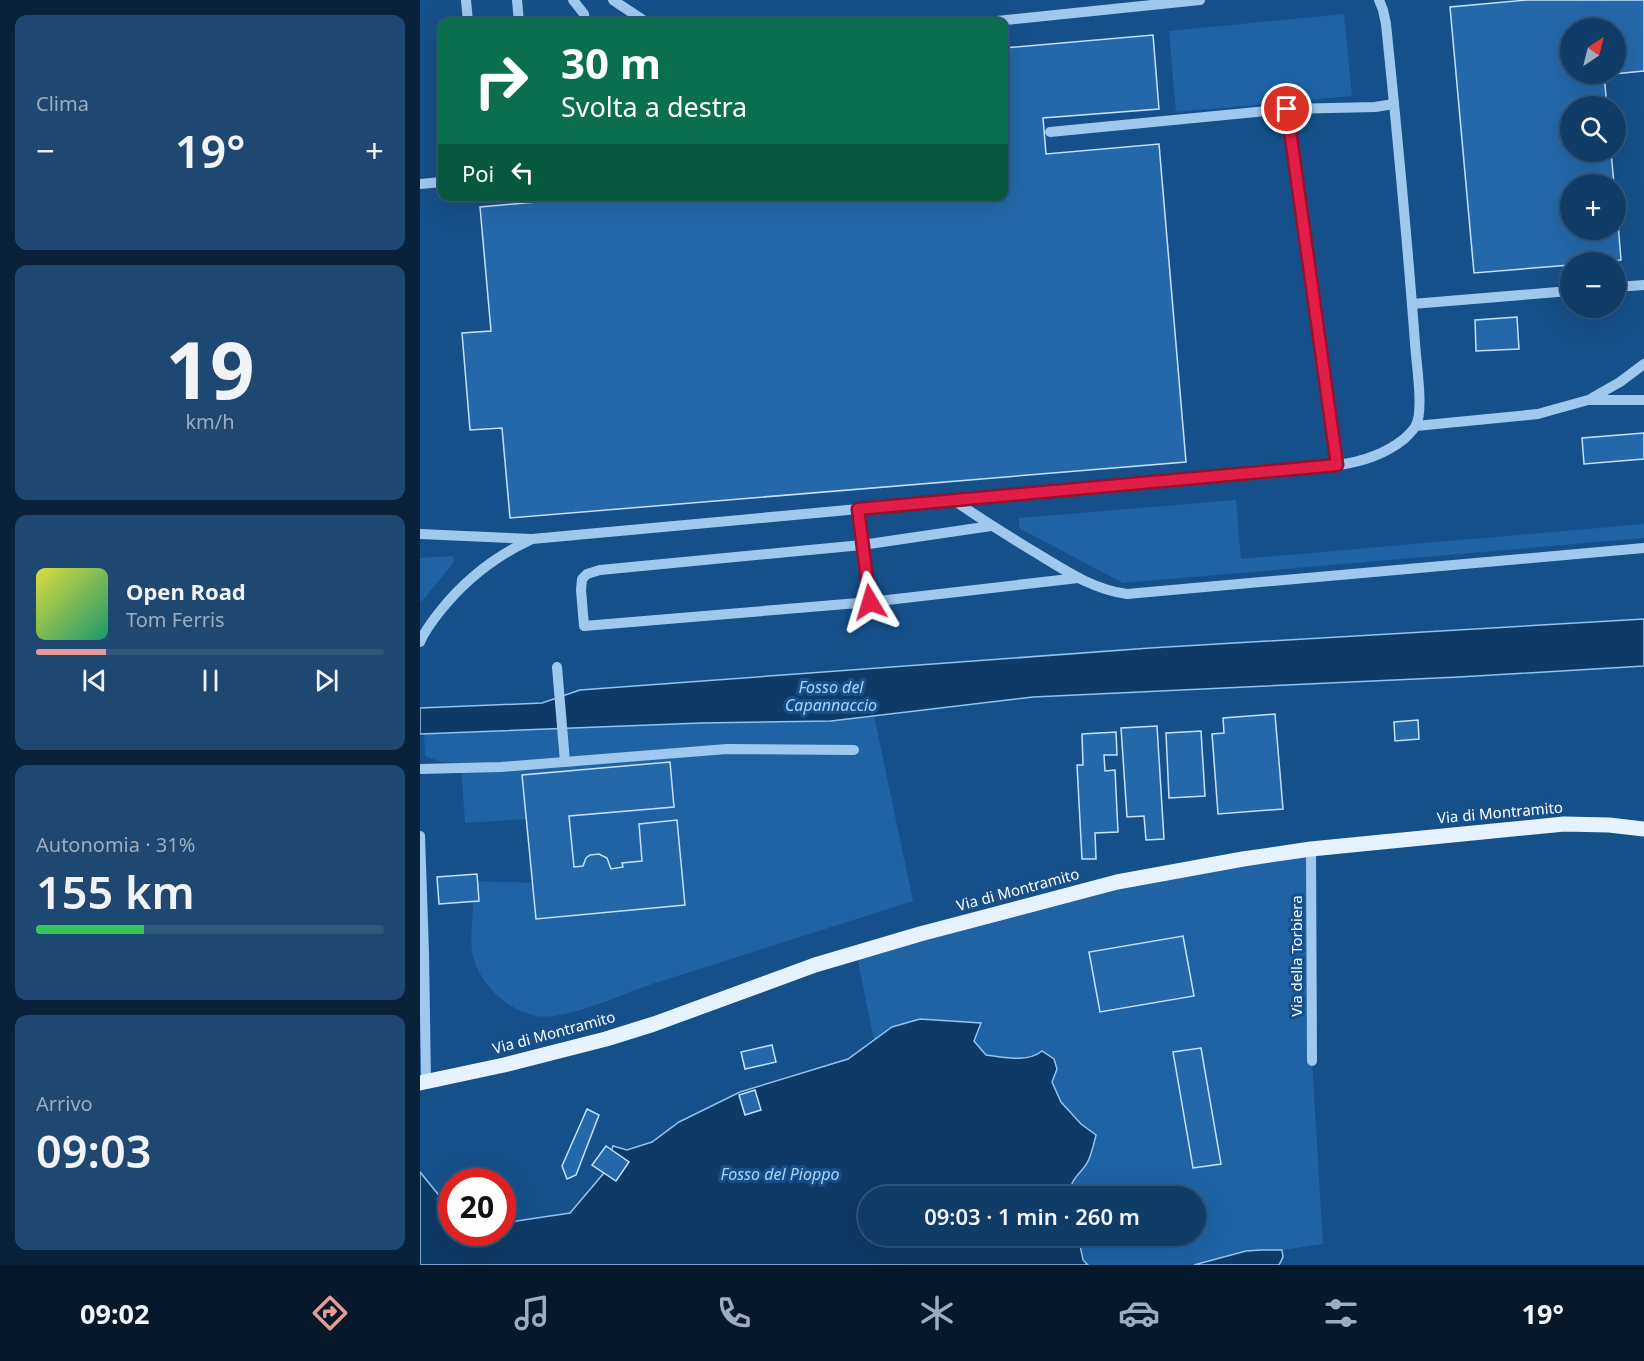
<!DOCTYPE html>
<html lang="it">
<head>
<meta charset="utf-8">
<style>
	:root { --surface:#103c68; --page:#1e4771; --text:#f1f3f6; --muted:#9cadc0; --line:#30567c; --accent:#e69b98 }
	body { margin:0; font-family:"Noto Sans",sans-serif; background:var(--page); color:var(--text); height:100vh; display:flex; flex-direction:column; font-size:22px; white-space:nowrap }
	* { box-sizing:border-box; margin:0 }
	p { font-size:20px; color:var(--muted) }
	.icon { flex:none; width:33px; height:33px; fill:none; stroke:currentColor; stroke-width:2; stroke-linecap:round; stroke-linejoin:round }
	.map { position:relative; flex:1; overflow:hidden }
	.panel { display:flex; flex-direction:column; gap:15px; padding:15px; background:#092139; width:420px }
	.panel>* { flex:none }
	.top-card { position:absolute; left:18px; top:18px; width:570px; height:183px; border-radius:12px; box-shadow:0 6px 24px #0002,0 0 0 2px var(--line); background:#0b6e4f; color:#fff; overflow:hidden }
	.needle { width:39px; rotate:35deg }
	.controls { position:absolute; left:1140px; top:18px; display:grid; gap:12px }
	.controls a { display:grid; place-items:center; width:66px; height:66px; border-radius:50%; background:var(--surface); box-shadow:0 6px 24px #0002,0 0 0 2px var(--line); font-size:30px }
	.speed { position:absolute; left:18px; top:1168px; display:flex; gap:12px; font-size:30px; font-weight:700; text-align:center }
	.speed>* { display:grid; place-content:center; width:78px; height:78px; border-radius:50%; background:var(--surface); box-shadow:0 6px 24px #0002,0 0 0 2px var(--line); line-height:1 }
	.speed .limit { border:9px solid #d22; background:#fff; color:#111 }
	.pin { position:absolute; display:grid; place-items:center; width:51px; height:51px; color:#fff; margin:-26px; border:3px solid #fff; border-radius:50%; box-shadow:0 2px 6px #0007 }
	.me { position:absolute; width:66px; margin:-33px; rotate:353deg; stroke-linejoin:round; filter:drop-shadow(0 0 4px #0008) }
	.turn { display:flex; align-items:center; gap:21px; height:126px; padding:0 24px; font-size:27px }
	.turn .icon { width:78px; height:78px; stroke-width:2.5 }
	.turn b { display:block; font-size:42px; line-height:51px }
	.then { display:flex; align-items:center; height:57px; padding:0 24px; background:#0003; gap:12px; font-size:22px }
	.big { font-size:45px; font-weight:600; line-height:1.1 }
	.panel .widget { flex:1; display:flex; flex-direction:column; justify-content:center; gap:9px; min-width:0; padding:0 21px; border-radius:12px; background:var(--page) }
	.panel .dial { align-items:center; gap:0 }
	.dial b { font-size:78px; line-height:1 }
	.song { display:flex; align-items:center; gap:18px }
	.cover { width:72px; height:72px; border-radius:9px; background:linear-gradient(135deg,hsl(60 70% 55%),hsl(160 70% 35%)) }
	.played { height:6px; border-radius:3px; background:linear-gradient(90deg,var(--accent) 20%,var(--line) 20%) }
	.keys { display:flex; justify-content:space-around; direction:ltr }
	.heat { display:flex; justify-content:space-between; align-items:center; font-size:33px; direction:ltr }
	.charge { height:9px; border-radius:4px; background:linear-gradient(90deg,#34c759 31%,var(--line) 0) }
	.trip { position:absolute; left:438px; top:1186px; width:348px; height:60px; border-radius:30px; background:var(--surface); box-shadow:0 6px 24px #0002,0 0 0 2px var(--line); font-weight:600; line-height:60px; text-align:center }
	.tabs { display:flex; height:96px; justify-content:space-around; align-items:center; background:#06182a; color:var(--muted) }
	.tabs .icon { width:42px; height:42px }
	.tabs .on { color:var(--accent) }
	.tabs b { font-size:27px; color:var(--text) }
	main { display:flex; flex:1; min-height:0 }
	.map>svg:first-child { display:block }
</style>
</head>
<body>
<main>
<section class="panel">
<div class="widget"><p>Clima</p>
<div class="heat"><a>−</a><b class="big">19°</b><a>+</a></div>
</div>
<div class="widget dial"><b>19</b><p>km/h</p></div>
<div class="widget">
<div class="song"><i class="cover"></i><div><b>Open Road</b><p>Tom Ferris</p></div></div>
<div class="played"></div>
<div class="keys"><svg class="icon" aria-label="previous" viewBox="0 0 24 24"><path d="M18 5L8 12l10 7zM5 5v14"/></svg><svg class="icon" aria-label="pause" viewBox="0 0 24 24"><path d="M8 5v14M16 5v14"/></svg><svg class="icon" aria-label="next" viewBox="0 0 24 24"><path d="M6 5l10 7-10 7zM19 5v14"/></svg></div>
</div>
<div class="widget"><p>Autonomia · 31%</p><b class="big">155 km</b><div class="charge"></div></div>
<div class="widget"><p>Arrivo</p><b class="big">09:03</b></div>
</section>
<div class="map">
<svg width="1224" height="1265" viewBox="0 0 1224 1265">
	<rect width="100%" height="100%" fill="#16508a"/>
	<g fill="#1f63a4">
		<polygon points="924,14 932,96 756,112 749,31"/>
		<polygon points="816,500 821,559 1224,524 1224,538 703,583 599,528 599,518"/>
		<polygon points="33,556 34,562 2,601 0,601 0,558"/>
		<path d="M 454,716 L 493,901 C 405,929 317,957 229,985 C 201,995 143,1021 116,1016 C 86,1010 57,981 52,952 C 50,936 53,918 53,902 L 59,901 L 57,881 L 113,883 L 117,919 L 265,905 L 257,820 L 219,824 L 222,861 L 202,863 L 203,867 L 191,869 C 190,865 189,862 187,859 C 178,847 167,856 163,866 L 154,867 L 149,816 L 254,807 L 250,762 L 103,775 L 107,819 L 45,823 L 41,763 L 21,762 L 5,756 L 4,734 L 286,722 L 411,721 Z"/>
		<path d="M 891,849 L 892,1061 L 903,1244 L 862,1250 L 826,1251 L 774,1265 L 668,1265 L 663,1260 L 658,1236 L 776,1236 L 776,1197 L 650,1197 C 649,1176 663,1174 669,1159 C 672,1152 674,1143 676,1136 L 661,1124 L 641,1102 L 632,1082 L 637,1069 L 622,1052 C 607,1063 584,1057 566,1055 L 554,1041 L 561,1023 L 500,1019 L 472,1027 L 454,1040 L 436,952 L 697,882 Z"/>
	</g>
	<g fill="#0e3a67" stroke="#91c4f1" stroke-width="1.5">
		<polygon points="1224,619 1224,666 1039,677 613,697 411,721 281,723 0,734 0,708 122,703 160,690 730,648"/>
		<path d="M 500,1019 L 561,1023 L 554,1041 L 566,1055 C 584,1057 607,1063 622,1051 L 634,1059 L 637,1069 L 632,1082 L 641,1102 L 661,1124 L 676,1135 C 674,1143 672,1152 669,1159 C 663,1174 649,1176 650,1197 L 448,1197 L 448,1236 L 658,1236 L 663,1260 L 668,1265 L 0,1265 L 0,1172 L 31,1210 L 32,1233 L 82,1233 L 83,1223 L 150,1213 L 183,1174 L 193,1146 L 207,1150 L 232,1142 L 259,1122 L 320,1092 L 428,1059 L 472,1027 Z"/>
		<polygon points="841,1250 862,1250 863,1257 859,1265 774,1265 826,1251"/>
	</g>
	<g fill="#2568a9" stroke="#c5e1fb" stroke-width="1.5" fill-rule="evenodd">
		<path d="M 1107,0 L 1224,0 L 1224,71 L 1184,75 L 1187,106 L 1150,106 L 1150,152 L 1191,152 L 1194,184 L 1150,184 L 1150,230 L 1196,230 L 1196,198 L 1201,260 L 1150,262 L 1150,265 L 1054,273 L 1030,7 ZM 1150,28 L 1196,28 L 1196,74 L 1150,74 Z"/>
		<polygon points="733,35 739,109 623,118 626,154 739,144 766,462 90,518 82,428 50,430 42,333 71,331 60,207 184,196 584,196 584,48"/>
		<polygon points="1097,317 1099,349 1056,351 1055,320"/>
		<polygon points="1224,433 1224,459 1164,464 1162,438"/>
		<polygon points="855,714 863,809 798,814 792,734 804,733 803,718"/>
		<polygon points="998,720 999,739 975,741 974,722"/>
		<polygon points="737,726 744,839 726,840 724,816 707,817 701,728"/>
		<polygon points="781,731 785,796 749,798 746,733"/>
		<polygon points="696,732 697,755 684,755 685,771 695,770 698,832 675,833 676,859 662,859 657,765 663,765 662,734"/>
		<polygon points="250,762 254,807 149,816 154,867 163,866 166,858 170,855 179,854 187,858 191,869 203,867 202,863 222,861 219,824 257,820 265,905 116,919 102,775"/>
		<polygon points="57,874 59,901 19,904 17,877"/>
		<polygon points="763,936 774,996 680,1012 669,952"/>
		<polygon points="352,1045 356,1062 325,1069 321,1052"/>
		<polygon points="781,1048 801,1164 773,1168 753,1052"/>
		<polygon points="335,1090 341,1110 325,1115 319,1095"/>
		<polygon points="167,1109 179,1115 156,1175 147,1179 142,1166"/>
		<polygon points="186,1146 209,1162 196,1181 172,1165"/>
	</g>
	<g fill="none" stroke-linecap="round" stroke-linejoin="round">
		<g stroke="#9fc8ef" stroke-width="10">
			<polyline points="46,0 48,22"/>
			<polyline points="97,0 99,22"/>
			<polyline points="153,0 164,14 165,22"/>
			<polyline points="193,0 226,22"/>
			<polyline points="567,22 780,0"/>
			<polyline points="867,109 917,465"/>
			<polyline points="630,132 867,109 955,107 974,104"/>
			<polyline points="0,184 22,182"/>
			<polyline points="1196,287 1224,285"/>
			<polyline points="992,304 1150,291"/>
			<polyline points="1172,398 1200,382 1224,364"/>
			<polyline points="996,426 1118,414 1168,400 1224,400"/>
			<path d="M 535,501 C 562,520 590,537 618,554 C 646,571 674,590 707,594 L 1224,548"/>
			<polyline points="438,509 450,602"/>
			<polyline points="571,526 442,545 180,570 167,574 162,579 161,590 164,626 450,602 658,578"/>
			<path d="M 0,534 L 112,539 L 917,465 C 942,462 964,455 984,439 C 988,435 994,430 996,425 C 1004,410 996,362 995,343 C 987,237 977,131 966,24 L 963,10 L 959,0"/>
			<path d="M 0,642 C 5,630 13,620 21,610 C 46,579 74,557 110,540"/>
			<polyline points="137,667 145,762"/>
			<polyline points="0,769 81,767 307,749 434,750"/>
			<polyline points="0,836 4,952 6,1082"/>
			<polyline points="891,849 892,1061"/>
		</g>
		<polyline stroke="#e6f2ff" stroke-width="15" points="0,1083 84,1065 186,1039 234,1024 395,965 500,934 697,882 823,859 891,849 1144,824 1189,825 1224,829"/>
	</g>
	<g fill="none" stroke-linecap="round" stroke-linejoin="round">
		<defs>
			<polyline id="route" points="450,602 438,509 917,465 867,109"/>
		</defs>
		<use href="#route" stroke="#92132f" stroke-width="15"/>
		<use href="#route" stroke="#e11d48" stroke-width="10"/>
	</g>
	<g text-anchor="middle" stroke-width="6" stroke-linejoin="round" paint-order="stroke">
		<g font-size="15" fill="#fff" stroke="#16508a">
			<text transform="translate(1080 813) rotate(-5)" y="5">Via di Montramito</text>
			<text transform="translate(598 890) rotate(-15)" y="5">Via di Montramito</text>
			<text transform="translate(877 956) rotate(-90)" y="5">Via della Torbiera</text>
			<text transform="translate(134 1033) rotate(-15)" y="5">Via di Montramito</text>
		</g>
		<g font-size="16" font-style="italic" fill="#abd2f6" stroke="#16508a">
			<text x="411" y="693">Fosso del<tspan x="411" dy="18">Capannaccio</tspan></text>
			<text x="360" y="1180">Fosso del Pioppo</text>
		</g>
	</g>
</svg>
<div class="controls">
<a><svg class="needle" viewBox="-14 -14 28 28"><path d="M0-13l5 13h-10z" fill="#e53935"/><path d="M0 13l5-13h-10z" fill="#9cadc0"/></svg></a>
<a><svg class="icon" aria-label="search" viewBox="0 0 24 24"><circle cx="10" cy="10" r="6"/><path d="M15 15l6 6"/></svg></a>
<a>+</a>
<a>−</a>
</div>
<div class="speed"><div class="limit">20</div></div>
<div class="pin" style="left:867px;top:109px;background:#d93025"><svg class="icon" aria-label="arrive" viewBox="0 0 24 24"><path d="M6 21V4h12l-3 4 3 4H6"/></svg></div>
<svg class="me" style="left:450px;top:602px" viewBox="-20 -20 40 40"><path d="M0-17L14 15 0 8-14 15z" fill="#e11d48" stroke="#fff" stroke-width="4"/></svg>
<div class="trip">09:03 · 1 min · 260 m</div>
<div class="top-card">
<div class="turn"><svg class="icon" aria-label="right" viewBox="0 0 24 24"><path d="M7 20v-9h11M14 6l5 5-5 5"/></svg><div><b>30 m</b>Svolta a destra</div></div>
<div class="then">Poi<svg class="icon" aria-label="left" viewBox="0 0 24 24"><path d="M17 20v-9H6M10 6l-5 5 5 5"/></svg></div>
</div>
</div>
</main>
<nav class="tabs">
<b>09:02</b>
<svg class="icon on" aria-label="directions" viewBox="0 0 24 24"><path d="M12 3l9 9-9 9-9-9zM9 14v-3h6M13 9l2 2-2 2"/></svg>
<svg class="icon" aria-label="music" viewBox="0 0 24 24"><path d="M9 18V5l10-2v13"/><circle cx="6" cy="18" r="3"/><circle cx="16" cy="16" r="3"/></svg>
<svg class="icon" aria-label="phone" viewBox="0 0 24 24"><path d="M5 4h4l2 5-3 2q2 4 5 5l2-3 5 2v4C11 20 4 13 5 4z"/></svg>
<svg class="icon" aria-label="climate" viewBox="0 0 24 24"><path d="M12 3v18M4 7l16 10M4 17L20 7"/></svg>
<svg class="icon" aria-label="car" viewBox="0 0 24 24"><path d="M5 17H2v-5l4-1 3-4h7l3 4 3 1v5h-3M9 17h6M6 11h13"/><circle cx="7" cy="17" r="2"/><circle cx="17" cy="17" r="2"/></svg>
<svg class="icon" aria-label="filters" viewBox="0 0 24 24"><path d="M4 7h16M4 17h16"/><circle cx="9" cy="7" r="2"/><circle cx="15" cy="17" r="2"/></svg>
<b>19°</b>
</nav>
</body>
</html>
